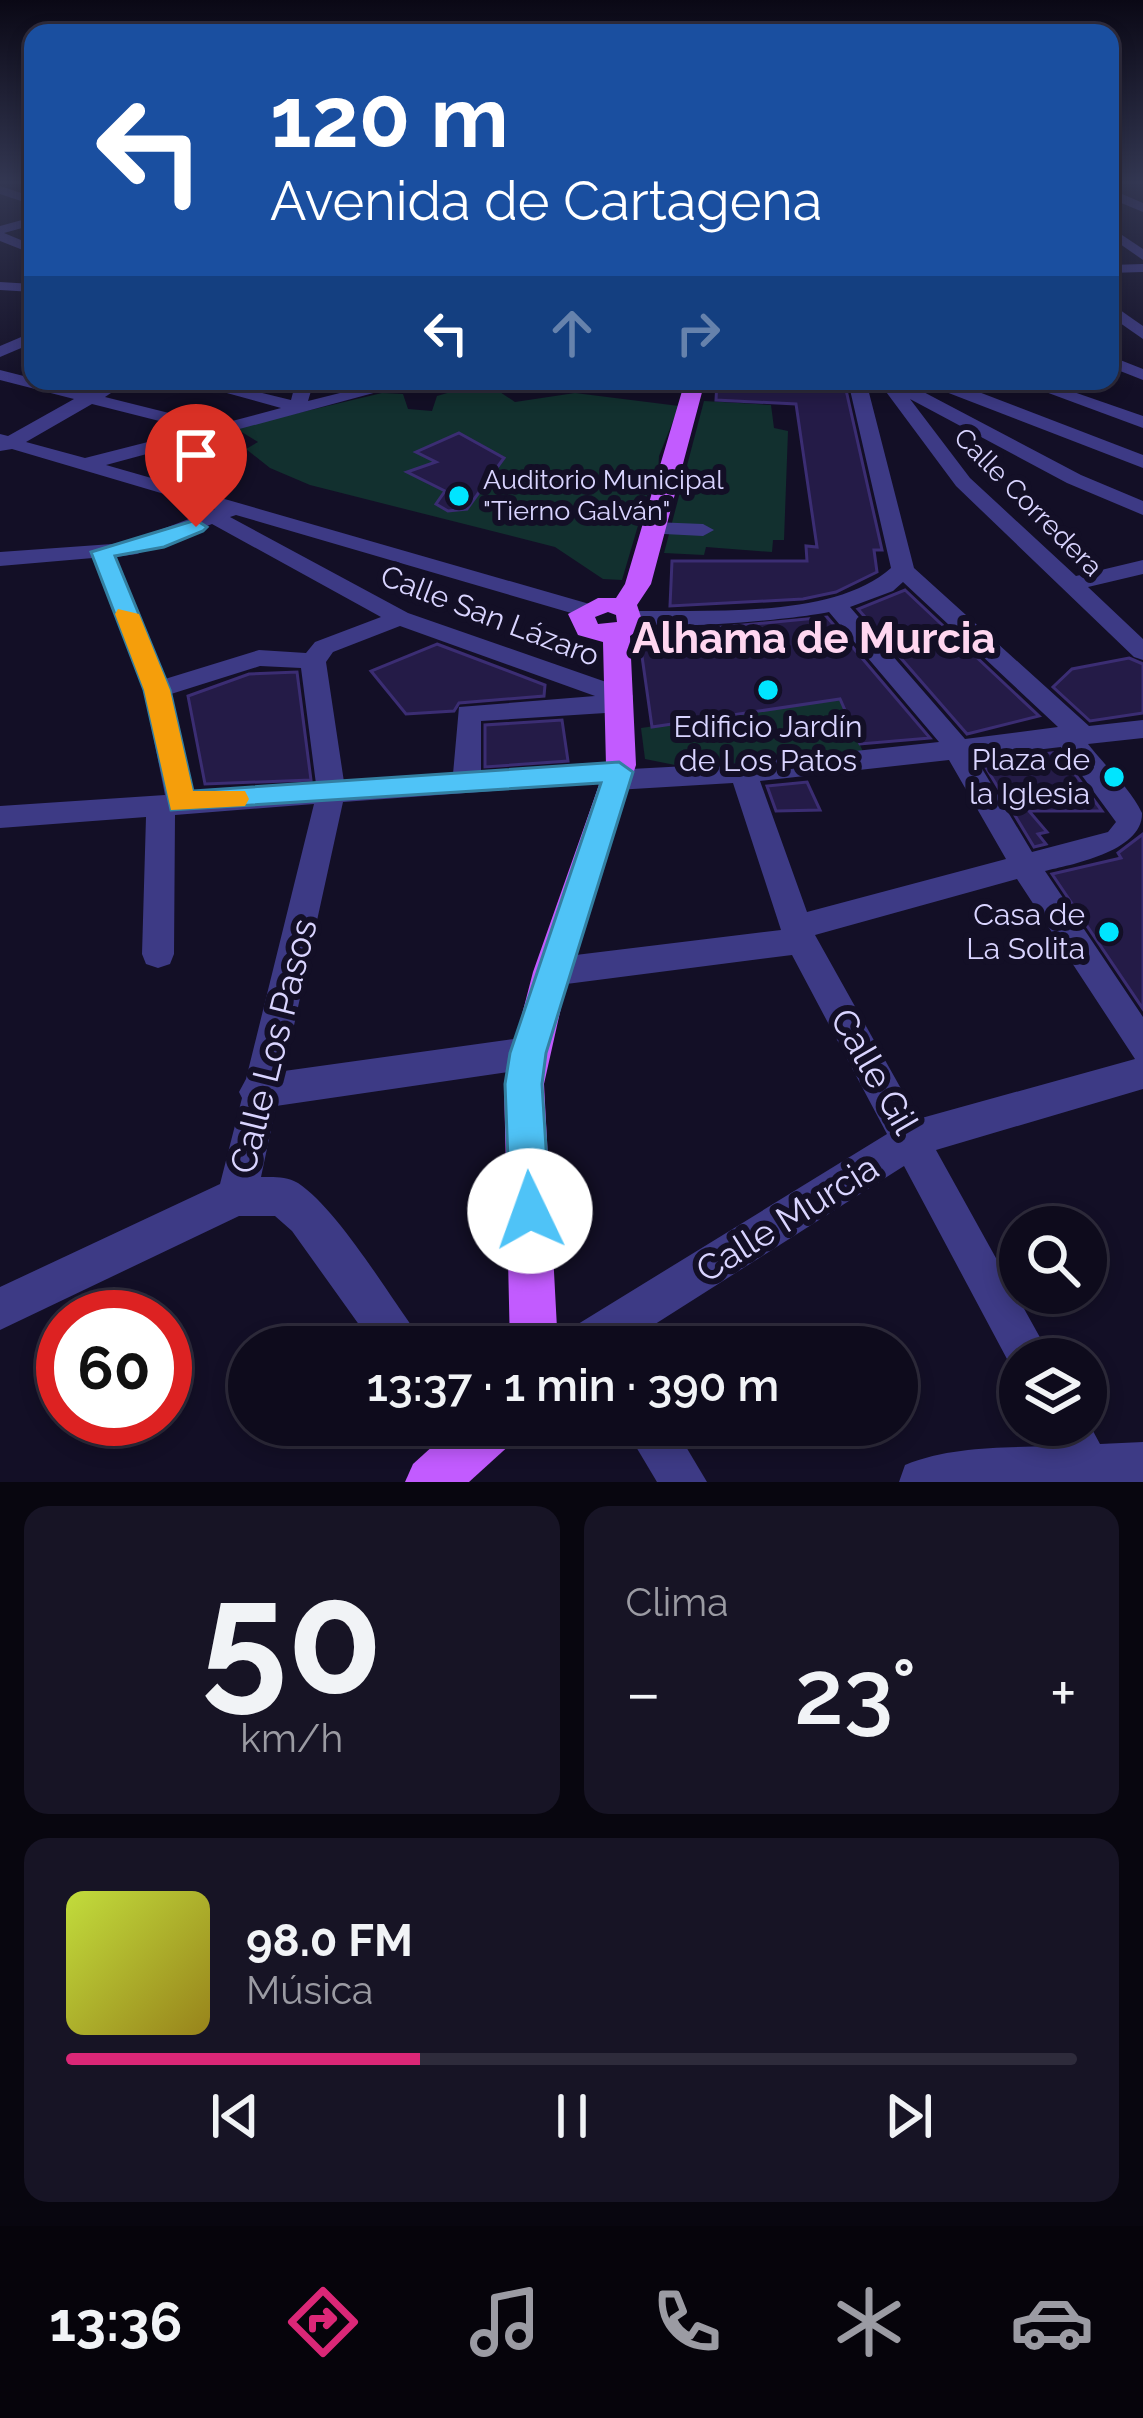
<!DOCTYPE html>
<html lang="es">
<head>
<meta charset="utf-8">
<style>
	:root { --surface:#0e0b1c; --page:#171425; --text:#f1f3f6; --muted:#9b9ba3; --line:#2e2b3b; --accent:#db2777 }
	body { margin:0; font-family:Raleway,sans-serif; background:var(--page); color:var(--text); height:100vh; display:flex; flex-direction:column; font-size:45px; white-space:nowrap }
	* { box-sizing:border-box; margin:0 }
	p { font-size:39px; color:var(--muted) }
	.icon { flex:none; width:66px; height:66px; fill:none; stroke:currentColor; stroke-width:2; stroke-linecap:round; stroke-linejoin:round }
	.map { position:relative; height:1482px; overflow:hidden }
	.sheet { display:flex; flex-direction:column; gap:24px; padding:24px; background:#08060f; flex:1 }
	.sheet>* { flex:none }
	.guide { position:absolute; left:24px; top:24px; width:1095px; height:366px; border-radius:24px; box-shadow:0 6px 18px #0003,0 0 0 3px var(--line); background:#1a4fa0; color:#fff; overflow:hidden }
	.fabs { position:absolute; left:999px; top:1206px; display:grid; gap:24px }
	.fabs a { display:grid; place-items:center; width:108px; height:108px; border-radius:50%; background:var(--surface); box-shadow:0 6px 18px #0003,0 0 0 3px var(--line); font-size:60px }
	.speed { position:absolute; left:36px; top:1290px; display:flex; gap:24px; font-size:60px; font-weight:700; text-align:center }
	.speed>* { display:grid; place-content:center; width:156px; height:156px; border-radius:50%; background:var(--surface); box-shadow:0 6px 18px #0003,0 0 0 3px var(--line); line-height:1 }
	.speed .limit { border:18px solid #d22; background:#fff; color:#111 }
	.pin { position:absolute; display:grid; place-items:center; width:102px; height:102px; color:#fff; margin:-123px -51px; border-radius:50% 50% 50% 0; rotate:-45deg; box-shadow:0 0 12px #0007 }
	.pin .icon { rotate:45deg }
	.me { position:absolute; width:132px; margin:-66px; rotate:357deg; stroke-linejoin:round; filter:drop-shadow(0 0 9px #0008) }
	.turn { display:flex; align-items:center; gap:42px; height:252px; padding:0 48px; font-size:54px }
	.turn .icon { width:156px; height:156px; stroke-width:2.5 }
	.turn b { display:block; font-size:84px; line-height:102px }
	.lanes { display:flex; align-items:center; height:114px; padding:0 48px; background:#0003; justify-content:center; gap:60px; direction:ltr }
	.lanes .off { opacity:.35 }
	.big { font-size:90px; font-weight:600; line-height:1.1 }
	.sheet .widget { flex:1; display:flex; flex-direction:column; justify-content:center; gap:18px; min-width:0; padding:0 42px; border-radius:24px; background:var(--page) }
	.sheet .dial { align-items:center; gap:0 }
	.dial b { font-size:156px; line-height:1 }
	.song { display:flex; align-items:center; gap:36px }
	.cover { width:144px; height:144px; border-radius:18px; background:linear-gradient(135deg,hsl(70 70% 55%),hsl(50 70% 35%)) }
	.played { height:12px; border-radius:6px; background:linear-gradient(90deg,var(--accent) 35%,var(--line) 35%) }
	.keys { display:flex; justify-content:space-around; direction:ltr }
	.heat { display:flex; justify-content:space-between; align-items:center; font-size:66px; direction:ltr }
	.sheet .tiles { flex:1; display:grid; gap:24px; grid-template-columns:1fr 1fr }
	.widget:last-child { grid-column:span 2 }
	.trip { position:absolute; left:228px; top:1326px; width:690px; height:120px; border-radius:60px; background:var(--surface); box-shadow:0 6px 18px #0003,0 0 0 3px var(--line); font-weight:600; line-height:120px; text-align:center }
	.menu { display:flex; height:192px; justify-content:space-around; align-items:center; background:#06040b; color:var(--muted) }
	.menu .icon { width:84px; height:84px }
	.menu .selected { color:var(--accent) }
	.menu b { font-size:54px; color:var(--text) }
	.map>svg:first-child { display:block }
</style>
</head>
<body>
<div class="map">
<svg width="1143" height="1482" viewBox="0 0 1143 1482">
	<rect width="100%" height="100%" fill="#130f26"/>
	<g fill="#12302f">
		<polygon points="485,382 515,402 575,393 679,406 659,456 657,491 647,495 622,580 603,579 555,547 310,485 270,468 246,449 258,442 235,428 382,393 403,394 408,409 432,411 437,396"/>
		<polygon points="704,401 771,405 774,428 788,431 784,540 773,540 772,552 706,547 704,555 664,553"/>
		<polygon points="840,699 864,754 690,768 645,759 641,728"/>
	</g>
	<g fill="#241b47" stroke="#3b2d73" stroke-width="3">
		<polygon points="717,381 844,381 882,550 874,550 877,572 836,592 803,599 670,606 672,561 807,561 806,546 817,547 796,404 716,400"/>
		<polygon points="459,433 504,458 467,509 448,511 436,504 445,491 407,472 436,462 416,452"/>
		<polygon points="905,590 1039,716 967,734 858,609"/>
		<polygon points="827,617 930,738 860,744 840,699 652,727 639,635"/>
		<polygon points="437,644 545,685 544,696 459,703 454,711 406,714 371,671"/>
		<polygon points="1129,658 1143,664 1143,713 1090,721 1053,687 1072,669"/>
		<polygon points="297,672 311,780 205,784 188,696 249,674"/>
		<polygon points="562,720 568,761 485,767 485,725"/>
		<polygon points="1059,752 1102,811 1029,811 1047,832 1038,834 1046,844 1034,847 982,761"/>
		<polygon points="807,782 820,810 776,811 767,786"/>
		<polygon points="1143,834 1143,1009 1052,874 1121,858 1118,853"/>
	</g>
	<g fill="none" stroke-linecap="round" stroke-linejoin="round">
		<g fill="#3d3a85" fill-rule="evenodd">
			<polygon points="1110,182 1122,194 1143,203 1143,212 1114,200"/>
			<polygon points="0,186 33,197 33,205 0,194"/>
			<polygon points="33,217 33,225 4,233 33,245 33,254 0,241 0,226"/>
			<polygon points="1110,227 1143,249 1143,260 1110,237"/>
			<polygon points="1143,264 1143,272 1110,273 1110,265"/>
			<polygon points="0,282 33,284 33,292 0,290"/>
			<polygon points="1110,303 1143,326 1143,339 1110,316"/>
			<polygon points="33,332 33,343 0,357 0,346"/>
			<polygon points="1110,356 1143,369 1143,380 1110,367"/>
			<path d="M 0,370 L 87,392 L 107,381 L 129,381 L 105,397 L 217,425 L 281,408 L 183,381 L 213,381 L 291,400 L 296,381 L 314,381 L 308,401 L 388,381 L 418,381 L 106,465 L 593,605 L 597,610 L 593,615 L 585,617 L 236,515 L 230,517 L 408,613 L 629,690 L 633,696 L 630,709 L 621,712 L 481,721 L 481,772 L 619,762 L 631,769 L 743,763 L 939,742 L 829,612 C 797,619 641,635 621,618 L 633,611 C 707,610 834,619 891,568 L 848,381 L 866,381 L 914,568 L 1089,726 L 1143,720 L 1143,738 L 1088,744 C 1104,765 1131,789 1142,813 C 1143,852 1069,865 1045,871 L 1143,1017 L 1143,1089 L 936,1150 L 1052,1359 L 1020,1359 L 1020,1377 L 1015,1374 L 904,1166 L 619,1347 L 558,1347 L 565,1332 L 887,1134 L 792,955 L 551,986 L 539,982 L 534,972 L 539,962 L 551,958 L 781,930 L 733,783 L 616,790 L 604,783 L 343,802 L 284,1071 L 528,1037 L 541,1042 L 546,1053 L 541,1064 L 528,1069 L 276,1106 L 261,1177 C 274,1177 286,1176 298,1183 C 337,1209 387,1292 416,1332 L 423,1347 L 375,1347 L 292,1231 L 275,1216 L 239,1216 L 0,1330 L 0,1287 L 220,1184 L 242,1098 L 239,1092 L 246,1079 L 314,804 L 175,815 L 174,954 L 170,964 L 158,968 L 146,964 L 142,954 L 146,817 L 0,828 L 0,806 L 165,795 L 144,690 L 93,558 L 0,566 L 0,552 L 126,543 L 215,509 L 12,449 L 0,451 L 0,434 L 8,436 L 74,399 L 0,380 ZM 92,404 L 195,430 L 85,458 L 26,442 ZM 212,524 L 381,617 L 315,642 L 306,653 L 259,650 L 165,679 L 115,557 L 137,554 ZM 903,582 L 1058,727 L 965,739 L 850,607 L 893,591 ZM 400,626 L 595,696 L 459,707 L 453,774 L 344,782 L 326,662 L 333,652 ZM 260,666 L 301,668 L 316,784 L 193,793 L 171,694 ZM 1061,747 L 1116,822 L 1108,832 L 1032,852 L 975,757 ZM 949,760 L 1006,859 L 807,912 L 760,781 ZM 1017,879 L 1135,1059 L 918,1119 L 815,935 Z"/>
			<polygon points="878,381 896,381 903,390 916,388 1081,475 1143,501 1143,515 1067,483 910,399 970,478 1076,576 1143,560 1143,574 1088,587 1143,639 1143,660 1134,657 956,486"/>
			<polygon points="932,381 950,381 1143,455 1143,468 933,387"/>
			<polygon points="1016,381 1042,381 1143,416 1143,428"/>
			<polygon points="653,522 703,524 714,530 703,536 645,533 642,528"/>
			<path d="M 1086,1418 L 1100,1444 L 1143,1442 L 1143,1482 L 899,1482 L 905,1465 C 952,1446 1002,1448 1051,1446 L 1042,1425 L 1086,1425 Z"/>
			<polygon points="623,1425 673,1425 707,1482 657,1482"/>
		</g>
		<g fill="#c25bff" fill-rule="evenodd">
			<path d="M 685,381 L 705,381 L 651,584 L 637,605 L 644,626 L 630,636 L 636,765 L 569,972 L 544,1084 L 558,1347 L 510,1347 L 504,1084 L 533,972 L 606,765 L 603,642 L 578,635 L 568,614 L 598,598 L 616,598 L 625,584 ZM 608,612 L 616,615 L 617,622 L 598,624 L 595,617 Z"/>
			<polygon points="456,1425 519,1425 512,1443 469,1482 405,1482 413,1464"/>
		</g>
	</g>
	<linearGradient id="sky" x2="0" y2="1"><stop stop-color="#0a0815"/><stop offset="0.47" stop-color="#333752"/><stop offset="1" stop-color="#333752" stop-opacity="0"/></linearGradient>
	<rect width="1143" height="388" fill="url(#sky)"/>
	<polygon fill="#4fc3f7" stroke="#337fa1" stroke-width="3" points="196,520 207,527 203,531 164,547 115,556 170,690 193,791 619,762 633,772 546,1053 542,1084 550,1211 544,1225 530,1231 516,1225 510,1211 505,1084 510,1053 601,783 171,810 144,690 91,552"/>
	<polygon fill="#f59e0b" points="118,609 139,614 170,690 193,791 245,791 249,799 245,806 171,810 144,690 115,614"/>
	<g fill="#00e5ff" stroke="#130f26" stroke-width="4.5">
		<circle cx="459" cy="496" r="12"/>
		<circle cx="768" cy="690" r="12"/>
		<circle cx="1114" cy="777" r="12"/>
		<circle cx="1109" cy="932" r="12"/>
	</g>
	<g text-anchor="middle" stroke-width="12" stroke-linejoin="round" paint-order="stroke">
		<g font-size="27" fill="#d9d4ff" stroke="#130f26" text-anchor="start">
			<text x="483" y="489">Auditorio Municipal<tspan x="483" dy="31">"Tierno Galván"</tspan></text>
		</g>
		<g font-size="27" fill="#d9d4ff" stroke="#130f26">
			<text transform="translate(1028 502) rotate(45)" y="9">Calle Corredera</text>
		</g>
		<g font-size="30" fill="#d9d4ff" stroke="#130f26">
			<text transform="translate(490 616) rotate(21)" y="10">Calle San Lázaro</text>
		</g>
		<g font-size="30" fill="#d9d4ff" stroke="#130f26" text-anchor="end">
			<text x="768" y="737" text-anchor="middle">Edificio Jardín<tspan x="768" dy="34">de Los Patos</tspan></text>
			<text x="1090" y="770">Plaza de<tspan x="1090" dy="34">la Iglesia</tspan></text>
			<text x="1085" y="925">Casa de<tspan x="1085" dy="34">La Solita</tspan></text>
		</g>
		<g font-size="36" fill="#d9d4ff" stroke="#130f26">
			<text transform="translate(273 1046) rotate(-76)" y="13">Calle Los Pasos</text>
			<text transform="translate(875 1071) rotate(60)" y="13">Calle Gil</text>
			<text transform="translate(787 1218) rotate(-32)" y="13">Calle Murcia</text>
		</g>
		<g font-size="42" font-weight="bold" fill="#ffd6f0" stroke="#130f26">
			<text x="814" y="653">Alhama de Murcia</text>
		</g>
	</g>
</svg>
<div class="fabs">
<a><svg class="icon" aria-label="search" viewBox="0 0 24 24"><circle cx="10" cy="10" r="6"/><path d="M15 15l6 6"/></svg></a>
<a><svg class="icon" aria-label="layers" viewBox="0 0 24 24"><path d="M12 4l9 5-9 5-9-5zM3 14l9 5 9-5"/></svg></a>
</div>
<div class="speed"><div class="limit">60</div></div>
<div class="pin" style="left:196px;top:527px;background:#d93025"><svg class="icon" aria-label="arrive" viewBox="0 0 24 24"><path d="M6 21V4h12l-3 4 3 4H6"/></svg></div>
<svg class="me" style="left:530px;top:1211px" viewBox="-20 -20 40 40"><circle r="19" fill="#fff"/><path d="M0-13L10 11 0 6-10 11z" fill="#4fc3f7"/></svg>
<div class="trip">13:37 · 1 min · 390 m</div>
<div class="guide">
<div class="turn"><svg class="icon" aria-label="left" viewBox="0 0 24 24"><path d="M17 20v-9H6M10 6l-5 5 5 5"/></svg><div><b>120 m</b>Avenida de Cartagena</div></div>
<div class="lanes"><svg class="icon" aria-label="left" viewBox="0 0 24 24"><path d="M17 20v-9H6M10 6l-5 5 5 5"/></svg><svg class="icon off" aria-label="ahead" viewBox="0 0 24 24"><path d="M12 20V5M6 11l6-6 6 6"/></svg><svg class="icon off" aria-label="right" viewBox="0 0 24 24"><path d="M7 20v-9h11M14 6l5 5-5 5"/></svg></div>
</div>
</div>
<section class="sheet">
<div class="tiles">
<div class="widget dial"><b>50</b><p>km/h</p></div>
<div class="widget"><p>Clima</p>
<div class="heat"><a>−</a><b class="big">23°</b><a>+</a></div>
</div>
<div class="widget">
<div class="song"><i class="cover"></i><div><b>98.0 FM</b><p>Música</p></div></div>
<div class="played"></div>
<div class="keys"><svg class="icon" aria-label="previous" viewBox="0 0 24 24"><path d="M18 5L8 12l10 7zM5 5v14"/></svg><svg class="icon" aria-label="pause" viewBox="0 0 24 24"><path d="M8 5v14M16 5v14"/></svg><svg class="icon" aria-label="next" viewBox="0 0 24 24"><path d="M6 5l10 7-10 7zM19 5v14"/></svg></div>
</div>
</div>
</section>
<nav class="menu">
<b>13:36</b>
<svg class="icon selected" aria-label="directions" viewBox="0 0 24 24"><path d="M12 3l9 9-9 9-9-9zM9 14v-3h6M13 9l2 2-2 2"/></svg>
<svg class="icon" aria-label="music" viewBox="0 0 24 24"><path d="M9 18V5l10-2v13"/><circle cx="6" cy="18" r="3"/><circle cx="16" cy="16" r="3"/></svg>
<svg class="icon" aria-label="phone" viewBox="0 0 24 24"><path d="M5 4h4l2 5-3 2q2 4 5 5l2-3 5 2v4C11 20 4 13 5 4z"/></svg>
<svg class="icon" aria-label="climate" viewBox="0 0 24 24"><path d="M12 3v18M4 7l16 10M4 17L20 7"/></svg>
<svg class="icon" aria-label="car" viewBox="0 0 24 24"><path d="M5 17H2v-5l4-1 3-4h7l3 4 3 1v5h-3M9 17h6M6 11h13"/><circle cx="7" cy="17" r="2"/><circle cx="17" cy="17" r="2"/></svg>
</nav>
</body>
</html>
